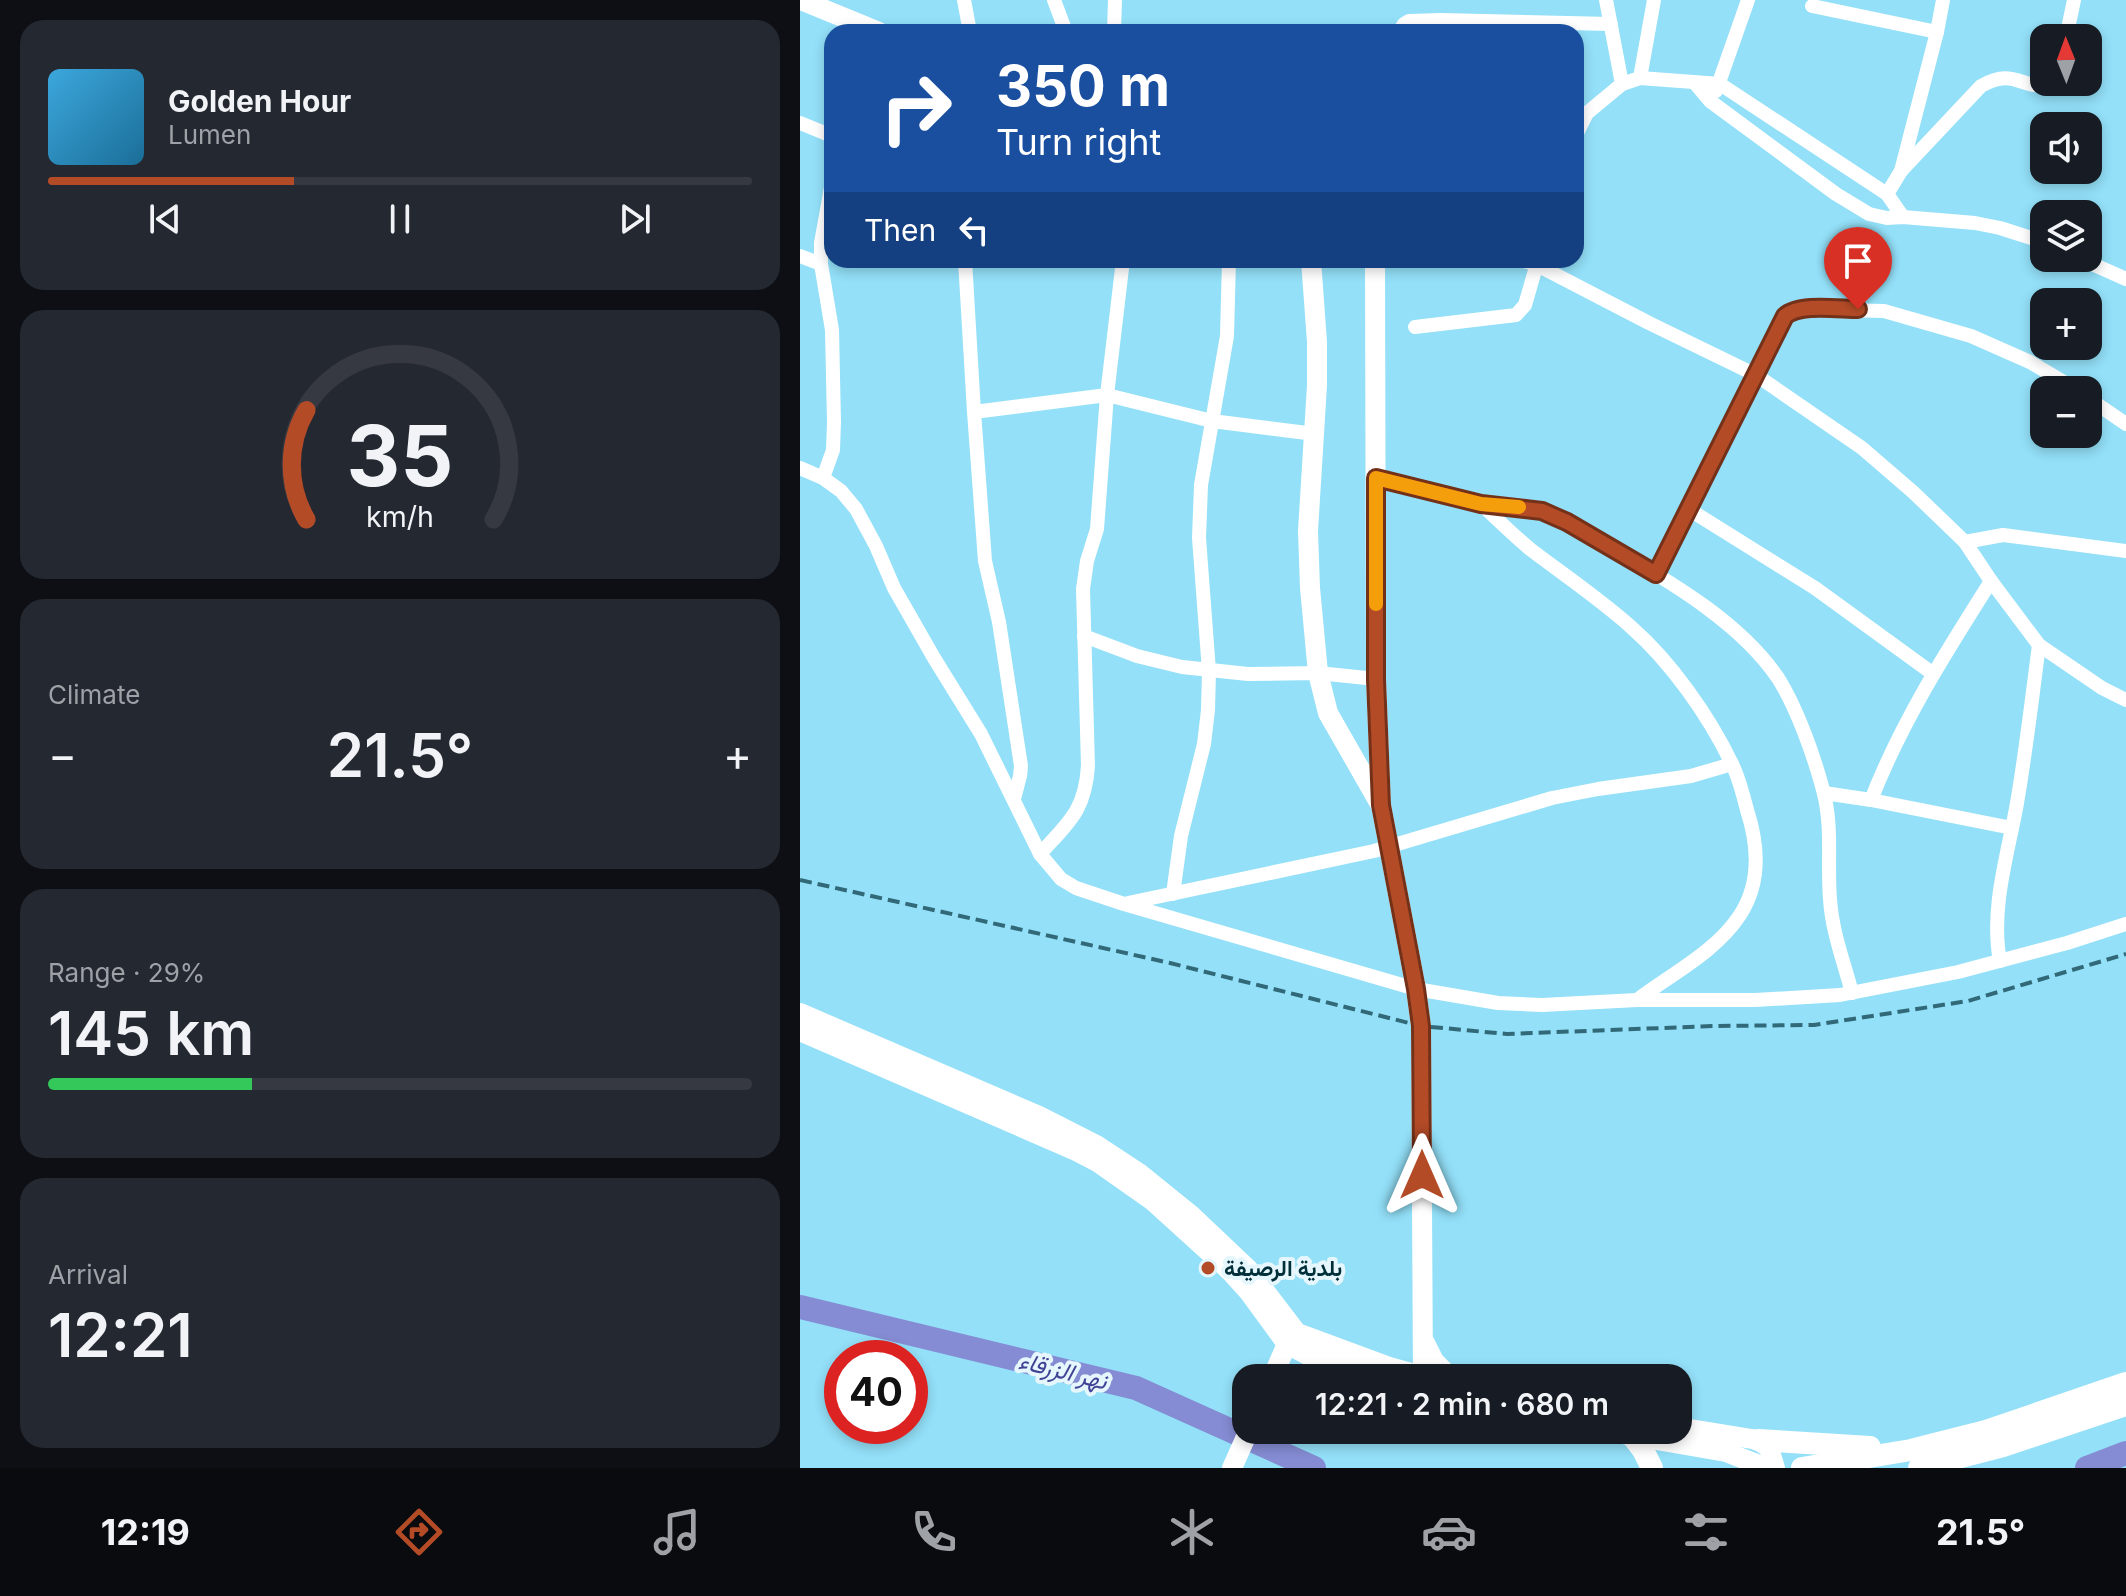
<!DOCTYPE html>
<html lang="en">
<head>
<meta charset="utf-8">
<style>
	:root { --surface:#171b24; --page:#242831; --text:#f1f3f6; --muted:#9ea1a6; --line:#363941; --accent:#b34b27 }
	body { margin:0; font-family:Inter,Vazirmatn,sans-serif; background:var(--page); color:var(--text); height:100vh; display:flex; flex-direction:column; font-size:30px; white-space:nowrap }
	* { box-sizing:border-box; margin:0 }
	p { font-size:26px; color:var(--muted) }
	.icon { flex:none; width:44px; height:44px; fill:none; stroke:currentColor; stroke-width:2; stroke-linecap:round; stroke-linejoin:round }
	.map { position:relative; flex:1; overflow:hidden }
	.panel { display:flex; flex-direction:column; gap:20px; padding:20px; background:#0d0f14; width:800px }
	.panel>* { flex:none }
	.guide { position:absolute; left:24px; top:24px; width:760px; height:244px; border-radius:24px; box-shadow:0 4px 12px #0003; background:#1a4fa0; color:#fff; overflow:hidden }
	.needle { width:52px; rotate:359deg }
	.controls { position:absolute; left:1230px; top:24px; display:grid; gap:16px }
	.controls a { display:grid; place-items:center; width:72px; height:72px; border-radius:16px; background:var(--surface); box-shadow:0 4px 12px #0003; font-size:40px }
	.speed { position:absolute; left:24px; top:1340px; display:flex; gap:16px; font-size:40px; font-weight:700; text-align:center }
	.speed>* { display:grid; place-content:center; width:104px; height:104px; border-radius:50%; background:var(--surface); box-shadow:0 4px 12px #0003; line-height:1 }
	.speed .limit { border:12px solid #d22; background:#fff; color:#111 }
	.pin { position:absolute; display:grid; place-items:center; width:68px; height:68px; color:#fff; margin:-82px -34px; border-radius:50% 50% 50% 0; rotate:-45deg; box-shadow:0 0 8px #0007 }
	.pin .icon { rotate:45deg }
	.me { position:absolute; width:88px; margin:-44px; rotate:0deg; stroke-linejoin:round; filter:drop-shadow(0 0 6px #0008) }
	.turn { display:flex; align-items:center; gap:28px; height:168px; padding:0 40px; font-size:36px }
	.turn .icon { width:104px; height:104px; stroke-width:2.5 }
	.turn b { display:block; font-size:56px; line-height:68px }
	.then { display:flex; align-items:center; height:76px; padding:0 40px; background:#0003; gap:16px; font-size:30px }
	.big { font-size:60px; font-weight:600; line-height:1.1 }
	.panel .card { flex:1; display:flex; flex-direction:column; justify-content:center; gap:12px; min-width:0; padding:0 28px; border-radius:24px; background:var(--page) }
	.panel .dial { align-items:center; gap:0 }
	.dial svg { height:208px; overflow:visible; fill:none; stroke:var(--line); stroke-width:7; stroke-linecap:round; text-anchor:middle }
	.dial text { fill:var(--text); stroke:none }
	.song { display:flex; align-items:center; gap:24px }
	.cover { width:96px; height:96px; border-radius:12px; background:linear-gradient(135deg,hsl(200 70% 55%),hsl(200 70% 35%)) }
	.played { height:8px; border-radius:4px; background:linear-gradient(90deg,var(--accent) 35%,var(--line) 35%) }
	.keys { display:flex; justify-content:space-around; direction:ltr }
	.heat { display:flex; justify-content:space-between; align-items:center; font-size:44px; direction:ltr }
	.charge { height:12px; border-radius:6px; background:linear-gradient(90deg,#34c759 29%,var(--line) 0) }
	.trip { position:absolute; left:432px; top:1364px; width:460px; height:80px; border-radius:24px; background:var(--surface); box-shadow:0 4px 12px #0003; font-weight:600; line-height:80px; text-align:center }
	.tabs { display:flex; height:128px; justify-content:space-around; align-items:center; background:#090b0e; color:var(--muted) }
	.tabs .icon { width:56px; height:56px }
	.tabs .selected { color:var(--accent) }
	.tabs b { font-size:36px; color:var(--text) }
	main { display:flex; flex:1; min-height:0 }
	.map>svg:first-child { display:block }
</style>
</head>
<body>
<main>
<section class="panel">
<div class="card">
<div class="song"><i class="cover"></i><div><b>Golden Hour</b><p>Lumen</p></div></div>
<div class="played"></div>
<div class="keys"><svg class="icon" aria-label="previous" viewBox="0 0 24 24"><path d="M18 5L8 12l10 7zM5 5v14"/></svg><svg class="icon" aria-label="pause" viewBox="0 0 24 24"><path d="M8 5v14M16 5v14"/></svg><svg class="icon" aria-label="next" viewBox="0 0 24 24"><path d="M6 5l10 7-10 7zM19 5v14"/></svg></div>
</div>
<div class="card dial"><svg viewBox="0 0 100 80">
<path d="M14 69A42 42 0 1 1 86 69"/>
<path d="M14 69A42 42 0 0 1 14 27" stroke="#b34b27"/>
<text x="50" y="56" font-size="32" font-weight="700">35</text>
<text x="50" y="72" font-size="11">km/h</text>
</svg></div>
<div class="card"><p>Climate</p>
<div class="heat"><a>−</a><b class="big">21.5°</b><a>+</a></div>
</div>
<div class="card"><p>Range · 29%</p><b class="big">145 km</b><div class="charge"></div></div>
<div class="card"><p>Arrival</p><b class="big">12:21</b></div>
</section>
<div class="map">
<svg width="1326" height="1468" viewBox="0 0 1326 1468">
	<rect width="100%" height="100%" fill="#93e0f8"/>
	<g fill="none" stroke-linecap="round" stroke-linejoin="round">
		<g stroke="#858cd3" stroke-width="24">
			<polyline points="0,1307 336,1388 514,1468"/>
			<polyline points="1287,1468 1326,1453"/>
		</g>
		<g stroke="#fff" stroke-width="14">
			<polyline points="164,0 170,32"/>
			<polyline points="254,0 266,32"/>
			<polyline points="806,0 822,84"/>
			<polyline points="1012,6 1137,32"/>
			<polyline points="314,32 315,0"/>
			<polyline points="599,32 604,24 609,21 641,20 811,24"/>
			<polyline points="1266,38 1274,0"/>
			<polyline points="840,78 854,0"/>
			<polyline points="894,82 910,101 1036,194 1069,214 1087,218 1103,217 1175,223 1200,228 1244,242"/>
			<polyline points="916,91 948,0"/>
			<polyline points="0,123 32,136"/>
			<polyline points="776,135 787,113 822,84 840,78 920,84 1087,194 1103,217"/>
			<path d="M 1101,171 L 1181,86 C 1213,68 1219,87 1249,87 L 1252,82"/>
			<polyline points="1087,194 1101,171 1137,32 1143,0"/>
			<polyline points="0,256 21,264"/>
			<polyline points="1279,258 1326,279"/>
			<polyline points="165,260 174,412 185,561 199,622 221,766 220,776 214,799"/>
			<polyline points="721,260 737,265 849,323 956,375 1062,448 1113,492 1165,542 1191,581 1239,645 1302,688 1326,700"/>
			<polyline points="615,327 716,315 725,305 738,260"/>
			<polyline points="1288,398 1326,424"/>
			<polyline points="174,412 307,395 412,421 515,434"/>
			<polyline points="0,468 23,478 41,491 56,509 76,546 94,588 134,658 181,734 240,854 261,879 276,888 324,904 616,989 698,1003 742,1005 837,1000 955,1000 1040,995 1158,972 1267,943 1326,924"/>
			<polyline points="23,478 33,450 34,422 32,330 21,264 21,243 32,182"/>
			<path d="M 576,478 C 611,486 646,498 682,504 C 701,507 723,505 742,511 C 770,520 797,540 822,554 C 876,585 942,625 978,678 C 997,708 1014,756 1023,790 C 1033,826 1027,863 1030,899 C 1032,932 1044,962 1052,993"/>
			<path d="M 681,504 C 697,519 713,535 730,549 C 764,575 800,599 831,627 C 871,662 909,716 932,764 C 939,778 943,794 947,810 C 958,844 961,883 940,915 C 916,952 871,974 837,1000"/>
			<polyline points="890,510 1015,588 1132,673"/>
			<polyline points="1165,542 1203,535 1326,551"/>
			<polyline points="856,574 890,510 979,326 988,312 1004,309 1084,311 1171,336 1230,362 1277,390"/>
			<polyline points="284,636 337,656 382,667 448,674 518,673 576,679"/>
			<polyline points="1024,793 1071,800 1212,828"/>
			<path d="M 1071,800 C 1102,721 1146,652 1191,581"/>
			<path d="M 240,854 C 269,822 285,811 288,766 L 283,589 L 287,561 L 297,529 L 307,395 L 323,260"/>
			<polyline points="373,894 381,836 404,744 408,710 409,671 399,538 401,485 427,336 429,260"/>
			<polyline points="328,903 574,851 752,798 798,789 891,776 932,764"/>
			<path d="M 1200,961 C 1190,909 1208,854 1217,803 C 1226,751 1232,698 1239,645"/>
		</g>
		<g stroke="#fff" stroke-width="20">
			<polyline points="1,0 79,32"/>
			<polyline points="511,260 517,342 517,385 508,531 510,588 518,673 528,713 580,804"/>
			<polyline points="575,260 576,679 581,805 616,989 621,1026 623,1378"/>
			<polyline points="0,1013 239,1116 298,1146 339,1173 391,1215 448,1269 497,1333 589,1367 629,1378"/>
			<polyline points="0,1031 274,1150 299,1163 353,1201 430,1271 449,1292 487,1344 513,1358 581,1378"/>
			<polyline points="625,1343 634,1361 651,1378"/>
			<polyline points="472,1378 487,1344 494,1336"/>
			<polyline points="878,1427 958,1440 969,1448 975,1468"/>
			<polyline points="799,1430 926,1452 967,1468"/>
			<polyline points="432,1468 449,1430"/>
		</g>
		<g stroke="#fff" stroke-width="22">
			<polyline points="833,1437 843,1450 852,1468"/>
			<polyline points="958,1440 1070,1447"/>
			<polyline points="1002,1468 1111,1450 1186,1431 1326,1383"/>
			<polyline points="1119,1468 1203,1446 1326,1405"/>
		</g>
		<polyline stroke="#316978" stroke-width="4" stroke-dasharray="12 6" stroke-linecap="butt" points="0,880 370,963 621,1026 707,1034 914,1026 1014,1025 1168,1001 1326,954"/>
	</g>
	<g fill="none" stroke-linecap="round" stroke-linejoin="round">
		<defs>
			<path id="route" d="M 622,1175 L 621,1026 L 616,989 L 581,805 L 576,679 L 576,478 L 681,504 L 742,511 L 767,522 L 856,574 L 985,316 C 999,303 1039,309 1058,309"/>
		</defs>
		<use href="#route" stroke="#743119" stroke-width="20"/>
		<use href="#route" stroke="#b34b27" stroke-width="14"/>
		<polyline stroke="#f59e0b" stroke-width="14" points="576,604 576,478 681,504 719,507"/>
	</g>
	<circle fill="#b34b27" stroke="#e5f7fd" stroke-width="3" cx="408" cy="1268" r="8"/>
	<g text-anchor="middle" stroke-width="8" stroke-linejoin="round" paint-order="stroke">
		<g font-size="22" font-weight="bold" fill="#002e39" stroke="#e5f7fd" text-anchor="start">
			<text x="424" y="1276">بلدية الرصيفة</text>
		</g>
		<g font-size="24" font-style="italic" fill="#414195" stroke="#e5f7fd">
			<text transform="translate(263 1371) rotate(14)" y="8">نهر الزرقاء</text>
		</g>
	</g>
</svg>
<div class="controls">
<a><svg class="needle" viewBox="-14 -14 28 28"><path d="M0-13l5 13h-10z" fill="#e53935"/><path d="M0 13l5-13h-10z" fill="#9ea1a6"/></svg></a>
<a><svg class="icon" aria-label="sound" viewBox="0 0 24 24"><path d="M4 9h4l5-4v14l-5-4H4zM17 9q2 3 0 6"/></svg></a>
<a><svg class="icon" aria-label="layers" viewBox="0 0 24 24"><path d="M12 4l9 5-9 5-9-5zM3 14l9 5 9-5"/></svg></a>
<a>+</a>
<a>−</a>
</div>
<div class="speed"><div class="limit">40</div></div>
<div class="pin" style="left:1058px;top:309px;background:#d93025"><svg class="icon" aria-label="arrive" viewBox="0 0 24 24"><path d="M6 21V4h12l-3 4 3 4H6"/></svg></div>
<svg class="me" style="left:622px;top:1175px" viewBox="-20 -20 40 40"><path d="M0-17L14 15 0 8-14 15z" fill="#b34b27" stroke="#fff" stroke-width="4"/></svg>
<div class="trip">12:21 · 2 min · 680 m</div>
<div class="guide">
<div class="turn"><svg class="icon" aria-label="right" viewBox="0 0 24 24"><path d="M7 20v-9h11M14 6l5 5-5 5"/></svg><div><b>350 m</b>Turn right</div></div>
<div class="then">Then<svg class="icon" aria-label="left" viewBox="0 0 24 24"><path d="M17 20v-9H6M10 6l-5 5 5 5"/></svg></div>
</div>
</div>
</main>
<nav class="tabs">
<b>12:19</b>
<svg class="icon selected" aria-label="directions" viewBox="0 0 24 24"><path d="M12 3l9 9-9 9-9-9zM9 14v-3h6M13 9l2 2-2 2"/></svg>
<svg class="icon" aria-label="music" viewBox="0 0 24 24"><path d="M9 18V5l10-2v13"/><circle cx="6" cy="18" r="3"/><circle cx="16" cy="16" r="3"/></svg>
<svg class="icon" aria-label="phone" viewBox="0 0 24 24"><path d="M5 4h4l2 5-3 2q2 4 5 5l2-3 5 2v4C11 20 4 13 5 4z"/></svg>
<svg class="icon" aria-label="climate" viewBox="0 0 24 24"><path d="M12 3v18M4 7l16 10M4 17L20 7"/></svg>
<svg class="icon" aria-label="car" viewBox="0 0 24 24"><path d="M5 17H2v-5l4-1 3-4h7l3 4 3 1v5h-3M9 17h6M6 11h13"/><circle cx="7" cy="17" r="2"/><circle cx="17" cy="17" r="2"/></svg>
<svg class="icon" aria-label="filters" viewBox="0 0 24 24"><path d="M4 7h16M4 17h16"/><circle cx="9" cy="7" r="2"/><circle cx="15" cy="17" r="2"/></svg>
<b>21.5°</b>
</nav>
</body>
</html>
